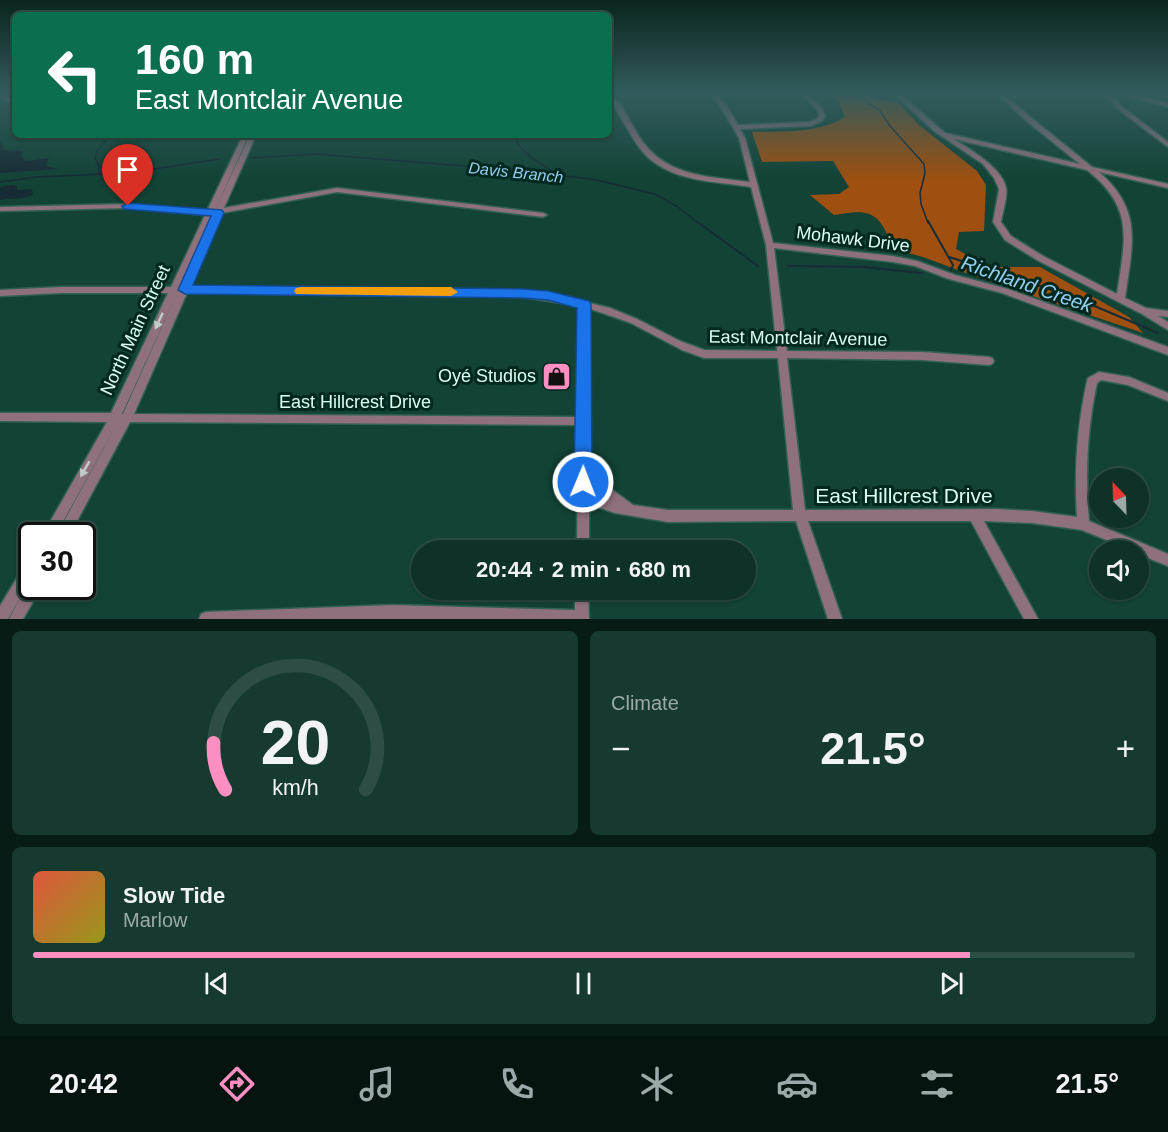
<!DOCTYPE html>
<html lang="en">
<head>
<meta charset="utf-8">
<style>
	:root { --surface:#0e3228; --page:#173a30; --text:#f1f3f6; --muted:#9baaa8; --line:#2e4d45; --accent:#fc8fc2 }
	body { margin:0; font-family:Arial,sans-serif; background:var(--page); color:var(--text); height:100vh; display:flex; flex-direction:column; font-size:22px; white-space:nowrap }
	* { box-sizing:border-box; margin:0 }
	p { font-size:20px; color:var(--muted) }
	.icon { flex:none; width:33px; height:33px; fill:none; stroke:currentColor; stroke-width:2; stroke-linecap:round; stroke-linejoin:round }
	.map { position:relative; height:619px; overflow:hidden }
	.panel { display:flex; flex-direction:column; gap:12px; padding:12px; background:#081c16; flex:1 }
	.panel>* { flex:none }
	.banner { position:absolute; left:12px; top:12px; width:600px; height:126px; border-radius:9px; box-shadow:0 2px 4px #0004,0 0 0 2px var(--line); background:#0b6e4f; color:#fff; overflow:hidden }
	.needle { width:39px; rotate:337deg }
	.fabs { position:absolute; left:1089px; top:468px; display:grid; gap:12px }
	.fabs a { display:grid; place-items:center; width:60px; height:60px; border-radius:50%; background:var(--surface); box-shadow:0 2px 4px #0004,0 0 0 2px var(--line); font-size:30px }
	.speed { position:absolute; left:18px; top:522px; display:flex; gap:12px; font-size:30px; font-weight:700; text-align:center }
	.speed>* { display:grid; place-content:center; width:78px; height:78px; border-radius:50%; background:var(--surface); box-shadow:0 2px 4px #0004,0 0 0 2px var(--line); line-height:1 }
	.speed .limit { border:3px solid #111; border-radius:9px; background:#fff; color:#111 }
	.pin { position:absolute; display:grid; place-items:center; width:51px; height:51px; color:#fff; margin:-62px -26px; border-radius:50% 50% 50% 0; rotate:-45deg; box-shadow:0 0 6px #0007 }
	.pin .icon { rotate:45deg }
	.me { position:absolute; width:66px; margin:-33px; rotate:1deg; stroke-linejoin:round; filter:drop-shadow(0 0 4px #0008) }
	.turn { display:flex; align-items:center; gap:21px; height:126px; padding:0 24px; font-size:27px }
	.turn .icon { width:78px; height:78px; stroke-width:2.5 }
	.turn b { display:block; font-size:42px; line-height:51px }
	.big { font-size:45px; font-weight:600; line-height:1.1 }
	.panel .widget { flex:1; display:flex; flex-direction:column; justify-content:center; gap:9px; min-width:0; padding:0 21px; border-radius:9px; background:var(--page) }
	.panel .dial { align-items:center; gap:0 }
	.dial svg { height:156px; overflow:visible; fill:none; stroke:var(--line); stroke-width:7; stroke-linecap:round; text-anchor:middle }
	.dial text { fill:var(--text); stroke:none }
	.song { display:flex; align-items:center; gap:18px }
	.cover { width:72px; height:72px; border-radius:9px; background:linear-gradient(135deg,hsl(10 70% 55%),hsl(60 70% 35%)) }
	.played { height:6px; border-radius:3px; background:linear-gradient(90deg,var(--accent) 85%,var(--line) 85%) }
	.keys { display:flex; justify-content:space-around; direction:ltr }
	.heat { display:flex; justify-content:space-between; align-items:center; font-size:33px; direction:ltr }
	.panel .tiles { flex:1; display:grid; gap:12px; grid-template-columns:1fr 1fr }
	.widget:last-child { grid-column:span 2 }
	.trip { position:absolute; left:411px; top:540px; width:345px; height:60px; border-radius:30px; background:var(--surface); box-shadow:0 2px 4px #0004,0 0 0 2px var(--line); font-weight:600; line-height:60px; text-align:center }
	.tabs { display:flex; height:96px; justify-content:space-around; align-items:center; background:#061410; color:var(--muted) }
	.tabs .icon { width:42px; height:42px }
	.tabs .on { color:var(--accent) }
	.tabs b { font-size:27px; color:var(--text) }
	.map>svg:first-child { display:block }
</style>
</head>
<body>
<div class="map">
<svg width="1168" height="619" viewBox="0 0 1168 619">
	<rect width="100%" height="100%" fill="#124336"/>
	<path fill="#9f4f0f" d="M 830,93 L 866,93 L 877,100 L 896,101 L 919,125 L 977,171 L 986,185 L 984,231 L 959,232 L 956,249 L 989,267 L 1040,267 L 1129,317 L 1143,333 L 974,276 L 923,257 L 893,249 C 880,212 871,208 834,215 L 810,195 L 839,194 L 849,187 L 833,161 L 762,162 L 752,132 C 783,131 817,134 845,117 L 839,102 Z"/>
	<g fill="#172b35">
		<polygon points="0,141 5,150 23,151 21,156 26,161 49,158 46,166 59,169 0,173"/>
		<path d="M 12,185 L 17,186 L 17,190 L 32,189 L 33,194 C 22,201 13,197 0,200 L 0,187 Z"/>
	</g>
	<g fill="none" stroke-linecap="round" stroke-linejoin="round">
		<g stroke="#172b35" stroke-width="1.5">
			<polyline points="855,93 880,111 890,126 924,164 925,173 920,193 921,204 928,223"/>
			<path d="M 514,135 C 521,156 541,162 557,175"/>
			<polyline points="250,158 316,154 502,169 592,179 655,194 678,207 698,223"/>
			<polyline points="99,175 99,166 95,158 97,151 111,135"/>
			<polyline points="0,182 36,177 127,173 220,159"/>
		</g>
		<g stroke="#172b35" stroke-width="2">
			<polyline points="696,221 758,266"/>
			<polyline points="928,221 953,265 950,272"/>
			<polyline points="949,257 1071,296 1158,333"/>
			<polyline points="788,266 863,267 922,273"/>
		</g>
		<defs>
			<g id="minor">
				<path d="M 609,93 C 622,102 630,122 638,135 C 664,177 706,176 750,182 L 739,138 L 720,106 L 710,93 L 716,93 L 726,105 L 738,125 L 809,122 L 817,119 L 819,116 L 817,110 L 800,93 L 806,93 L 822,108 L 825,116 L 822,121 L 810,126 L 740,129 L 745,138 L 773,243 L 893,256 L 917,261 L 955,275 L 1008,289 L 1168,347 L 1168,355 L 1002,293 L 949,279 L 915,266 L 893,262 L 774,248 L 787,351 L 923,352 L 989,357 L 992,358 L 994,361 L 992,364 L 989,365 L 923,360 L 787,358 L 805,510 L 995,509 L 1032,511 L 1077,517 C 1074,471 1077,426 1087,381 L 1088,378 L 1099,372 L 1129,377 L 1168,393 L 1168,401 L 1128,385 L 1101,380 L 1097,383 C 1087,429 1085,474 1089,521 L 1168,554 L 1168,566 L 1138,554 L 1138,550 L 1131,550 L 1082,530 L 1032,523 L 984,521 L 1038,619 L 1024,619 L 971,521 L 808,521 L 842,619 L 828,619 L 796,521 L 668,522 L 615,513 L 589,504 L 589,550 L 577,550 L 578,425 L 130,422 L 69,536 L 56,536 L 118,422 L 55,536 L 42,536 L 107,422 L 0,421 L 0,413 L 111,413 L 168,293 L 61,293 L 0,296 L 0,290 L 61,287 L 171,287 L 205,215 L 128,208 L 0,211 L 0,207 L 128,204 L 207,211 L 243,135 L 249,135 L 215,210 L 250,135 L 256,135 L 224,208 L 337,188 L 543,213 L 547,215 L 543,217 L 337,192 L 222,213 L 189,287 L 523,291 L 565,297 L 610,308 L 637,319 L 680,341 L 704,350 L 777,351 L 766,245 L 751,187 C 714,181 668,182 642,151 C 629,135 621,115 609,99 ZM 214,214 L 181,287 L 180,287 L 213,215 ZM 177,293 L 123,414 L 122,414 ZM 187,293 L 523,297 L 580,306 L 578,417 L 134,414 ZM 588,308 L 631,323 L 682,350 L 704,358 L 778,358 L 793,510 L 668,510 L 633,505 L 599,480 L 589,465 ZM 589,485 L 607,500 L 589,494 Z"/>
				<path d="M 893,93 L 899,93 L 945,133 L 1080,164 L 1029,123 L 996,93 L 1002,93 L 1034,120 L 1092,167 L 1168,184 L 1168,188 L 1099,172 C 1144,211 1132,246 1125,298 L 1146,308 L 1168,311 L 1168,317 L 1158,316 L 1168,322 L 1168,330 L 1142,314 L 1037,260 L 1005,240 L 993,222 L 999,189 L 994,178 L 983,164 L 934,131 ZM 954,139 L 1087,170 C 1135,208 1125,239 1117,294 L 1043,256 L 1011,236 L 1001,222 C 1002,214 1008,196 1006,188 C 1002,167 970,150 954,139 Z"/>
				<polygon points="1104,93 1110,93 1122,107 1168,142 1168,147 1118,109"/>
				<polygon points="1116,93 1126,93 1168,103 1168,107"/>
				<polygon points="3,96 15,99 15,103 1,99 1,97"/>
				<polygon points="32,558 32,577 8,619 0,619 0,606 28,560"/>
				<polygon points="29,581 32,581 32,586 40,586 39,591 23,619 9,619"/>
				<polygon points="575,590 588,590 589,619 199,619 201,614 206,612 392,605 575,610"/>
			</g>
		</defs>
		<use href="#minor" stroke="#326154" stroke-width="3"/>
		<use href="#minor" fill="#8f707d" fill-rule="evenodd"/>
	</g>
	<defs><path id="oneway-solid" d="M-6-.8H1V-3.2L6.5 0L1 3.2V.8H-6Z" transform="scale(1.5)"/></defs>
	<g fill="#c1ccc8">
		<use href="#oneway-solid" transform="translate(159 321) rotate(115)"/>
		<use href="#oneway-solid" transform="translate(85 469) rotate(120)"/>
	</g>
	<linearGradient id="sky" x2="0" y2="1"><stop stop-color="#0a251e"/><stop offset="0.52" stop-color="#335b5d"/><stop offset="1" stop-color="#335b5d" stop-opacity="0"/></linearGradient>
	<rect width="1168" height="180" fill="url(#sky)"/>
	<polygon fill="#1a73e8" stroke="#114b97" stroke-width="1.5" points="128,203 222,210 224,213 193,285 522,289 548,291 589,301 591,304 592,482 589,487 583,489 577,487 574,482 577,308 548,300 522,298 185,294 178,290 211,216 124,209 122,206"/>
	<polygon fill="#f59e0b" points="301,287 451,287 458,292 451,296 296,294 294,291 296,288"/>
	<defs>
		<symbol id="shop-square" viewBox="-11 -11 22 22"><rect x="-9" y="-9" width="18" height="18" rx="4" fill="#fc8fc2" stroke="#00281e"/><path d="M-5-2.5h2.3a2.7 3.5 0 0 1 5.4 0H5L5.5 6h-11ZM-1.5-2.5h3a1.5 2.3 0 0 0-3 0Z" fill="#111"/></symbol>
	</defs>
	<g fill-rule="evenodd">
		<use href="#shop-square" x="540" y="360" width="33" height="33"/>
	</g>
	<g text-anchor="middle" stroke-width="6" stroke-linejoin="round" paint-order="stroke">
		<g font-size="16" font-style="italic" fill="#93cfef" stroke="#00281e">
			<text transform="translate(516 172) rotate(6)" y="6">Davis Branch</text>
		</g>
		<g font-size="18" fill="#dcfdf1" stroke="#00281e">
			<text transform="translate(853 239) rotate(7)" y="6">Mohawk Drive</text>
			<text transform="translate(135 330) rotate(-65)" y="6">North Main Street</text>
			<text transform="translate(798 338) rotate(1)" y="6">East Montclair Avenue</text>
			<text x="355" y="408">East Hillcrest Drive</text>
		</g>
		<g font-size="18" fill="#dcfdf1" stroke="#00281e" text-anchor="end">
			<text x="536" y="382">Oyé Studios</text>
		</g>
		<g font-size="20" font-style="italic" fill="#93cfef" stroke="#00281e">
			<text transform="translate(1027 284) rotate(19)" y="7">Richland Creek</text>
		</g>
		<g font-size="21" fill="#dcfdf1" stroke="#00281e">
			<text x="904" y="503">East Hillcrest Drive</text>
		</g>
	</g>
</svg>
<div class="fabs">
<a><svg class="needle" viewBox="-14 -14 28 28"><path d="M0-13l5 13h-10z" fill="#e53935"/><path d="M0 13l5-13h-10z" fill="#9baaa8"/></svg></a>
<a><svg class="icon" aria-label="sound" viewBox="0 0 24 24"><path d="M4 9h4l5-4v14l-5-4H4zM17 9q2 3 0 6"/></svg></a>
</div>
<div class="speed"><div class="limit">30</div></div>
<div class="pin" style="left:128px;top:206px;background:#d93025"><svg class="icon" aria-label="arrive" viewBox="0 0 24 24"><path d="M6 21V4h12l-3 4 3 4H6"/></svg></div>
<svg class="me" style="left:583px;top:482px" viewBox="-20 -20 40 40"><circle r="17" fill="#1a73e8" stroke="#fff" stroke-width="3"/><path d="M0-11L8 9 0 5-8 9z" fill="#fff"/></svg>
<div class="trip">20:44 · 2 min · 680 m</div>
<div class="banner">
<div class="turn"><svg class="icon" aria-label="left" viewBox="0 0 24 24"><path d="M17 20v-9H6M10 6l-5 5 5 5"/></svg><div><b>160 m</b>East Montclair Avenue</div></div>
</div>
</div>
<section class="panel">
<div class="tiles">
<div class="widget dial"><svg viewBox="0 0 100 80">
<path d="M14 69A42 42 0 1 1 86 69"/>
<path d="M14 69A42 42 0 0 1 8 45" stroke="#fc8fc2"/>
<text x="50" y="56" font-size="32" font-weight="700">20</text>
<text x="50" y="72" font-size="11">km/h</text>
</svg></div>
<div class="widget"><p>Climate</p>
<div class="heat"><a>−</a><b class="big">21.5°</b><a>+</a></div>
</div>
<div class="widget">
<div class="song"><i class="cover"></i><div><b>Slow Tide</b><p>Marlow</p></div></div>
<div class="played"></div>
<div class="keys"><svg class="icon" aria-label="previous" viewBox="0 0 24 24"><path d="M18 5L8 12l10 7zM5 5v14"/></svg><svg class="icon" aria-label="pause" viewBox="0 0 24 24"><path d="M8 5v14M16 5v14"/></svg><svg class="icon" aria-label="next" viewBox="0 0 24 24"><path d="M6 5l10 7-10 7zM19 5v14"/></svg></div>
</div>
</div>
</section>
<nav class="tabs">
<b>20:42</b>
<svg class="icon on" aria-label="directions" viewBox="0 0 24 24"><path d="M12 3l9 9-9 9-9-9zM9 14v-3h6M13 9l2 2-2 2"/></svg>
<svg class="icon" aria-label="music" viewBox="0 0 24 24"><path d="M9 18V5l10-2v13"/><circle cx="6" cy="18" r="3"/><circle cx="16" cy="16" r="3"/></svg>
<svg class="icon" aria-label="phone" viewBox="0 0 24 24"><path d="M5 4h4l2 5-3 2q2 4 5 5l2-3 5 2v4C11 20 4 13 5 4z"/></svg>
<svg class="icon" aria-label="climate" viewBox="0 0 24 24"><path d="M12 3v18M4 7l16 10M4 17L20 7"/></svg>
<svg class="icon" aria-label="car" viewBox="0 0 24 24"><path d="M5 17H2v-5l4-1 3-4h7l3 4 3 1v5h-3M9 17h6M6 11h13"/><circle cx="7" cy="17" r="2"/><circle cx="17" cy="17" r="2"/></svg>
<svg class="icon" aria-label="filters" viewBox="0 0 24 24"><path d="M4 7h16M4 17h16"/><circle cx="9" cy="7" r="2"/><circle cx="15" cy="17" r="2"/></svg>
<b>21.5°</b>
</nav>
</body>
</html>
